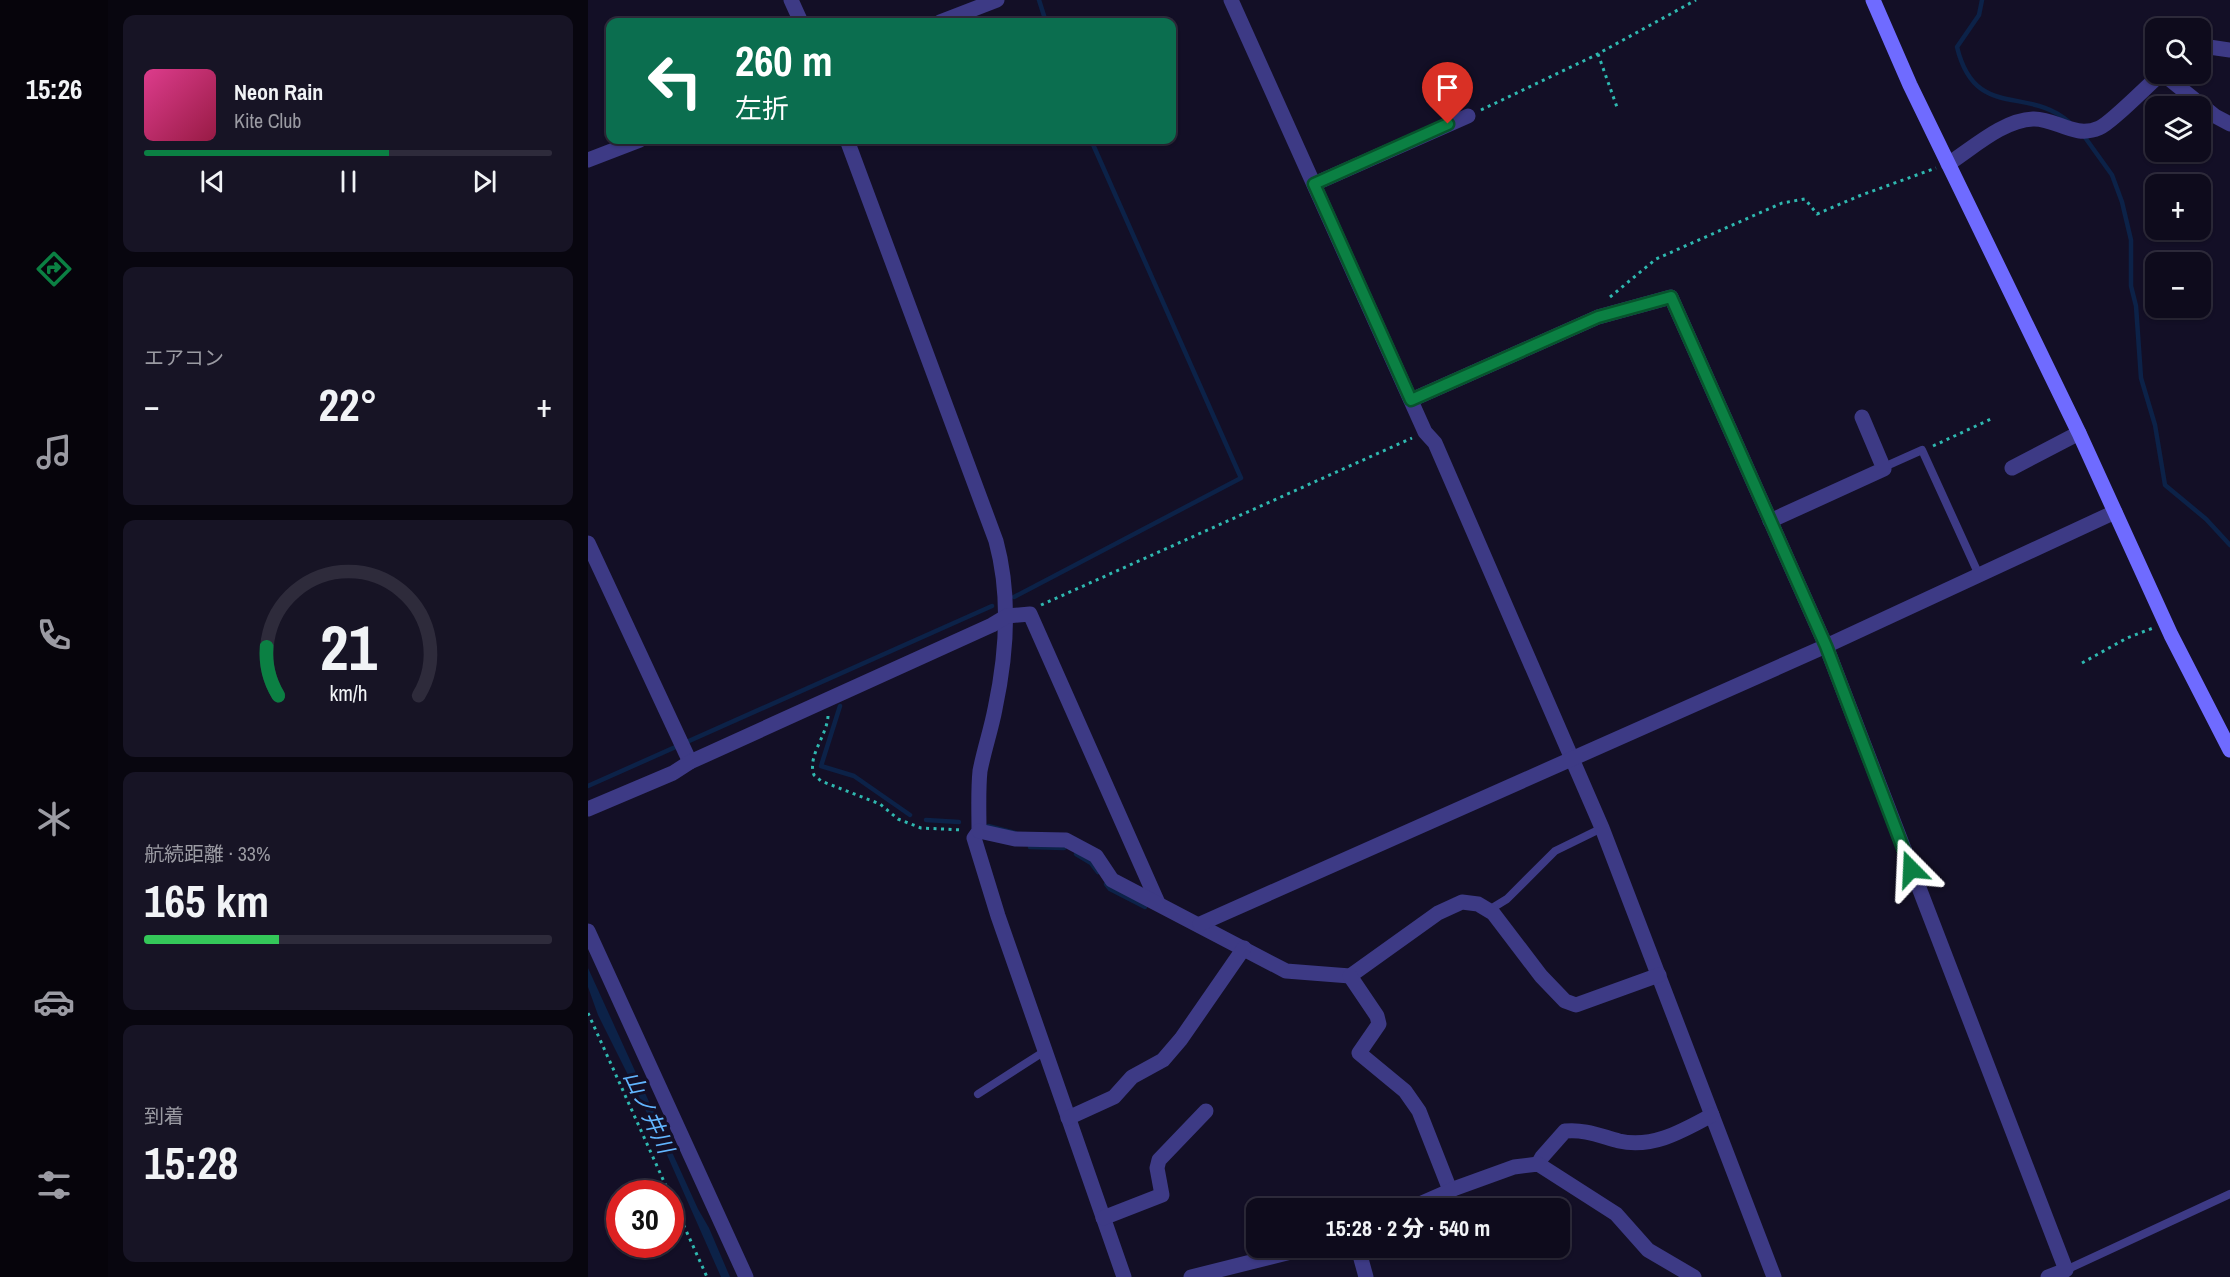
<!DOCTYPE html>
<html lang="ja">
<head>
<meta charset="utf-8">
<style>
	:root { --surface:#0e0b1c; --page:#171425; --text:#f1f3f6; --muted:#9b9ba3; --line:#2e2b3b; --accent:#0b8043 }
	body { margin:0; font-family:"Archivo Narrow","Noto Sans JP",sans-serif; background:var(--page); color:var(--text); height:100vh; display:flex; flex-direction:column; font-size:22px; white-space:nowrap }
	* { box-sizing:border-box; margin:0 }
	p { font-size:20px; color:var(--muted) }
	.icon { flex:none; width:33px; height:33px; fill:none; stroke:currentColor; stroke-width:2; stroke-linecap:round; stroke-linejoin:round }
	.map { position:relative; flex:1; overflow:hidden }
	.details { display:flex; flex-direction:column; gap:15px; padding:15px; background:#08060f; width:480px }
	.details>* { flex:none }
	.banner { position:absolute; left:18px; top:18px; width:570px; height:126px; border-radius:12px; box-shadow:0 2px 4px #0004,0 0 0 2px var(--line); background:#0b6e4f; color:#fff; overflow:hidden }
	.buttons { position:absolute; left:1557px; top:18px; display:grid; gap:12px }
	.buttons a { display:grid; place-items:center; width:66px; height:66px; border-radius:12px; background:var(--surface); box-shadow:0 2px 4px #0004,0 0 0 2px var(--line); font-size:30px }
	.speed { position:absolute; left:18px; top:1180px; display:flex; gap:12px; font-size:30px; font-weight:700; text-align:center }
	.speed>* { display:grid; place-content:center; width:78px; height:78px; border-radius:50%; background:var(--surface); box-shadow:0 2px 4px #0004,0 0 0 2px var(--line); line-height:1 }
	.speed .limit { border:9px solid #d22; background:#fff; color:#111 }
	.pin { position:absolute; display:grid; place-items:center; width:51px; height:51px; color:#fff; margin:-62px -26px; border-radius:50% 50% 50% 0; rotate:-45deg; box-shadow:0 0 6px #0007 }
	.pin .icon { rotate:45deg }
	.me { position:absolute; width:66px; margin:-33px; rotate:339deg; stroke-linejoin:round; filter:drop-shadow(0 0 4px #0008) }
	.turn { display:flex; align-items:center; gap:21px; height:126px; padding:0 30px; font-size:27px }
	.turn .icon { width:78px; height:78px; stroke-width:2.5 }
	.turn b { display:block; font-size:42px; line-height:51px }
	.big { font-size:45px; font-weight:800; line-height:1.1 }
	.details .tile { flex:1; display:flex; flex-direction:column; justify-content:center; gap:9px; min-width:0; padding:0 21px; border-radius:12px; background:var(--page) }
	.details .dial { align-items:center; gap:0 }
	.dial svg { height:156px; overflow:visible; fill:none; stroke:var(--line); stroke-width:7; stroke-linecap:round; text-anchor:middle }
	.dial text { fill:var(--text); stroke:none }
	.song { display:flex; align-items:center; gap:18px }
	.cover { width:72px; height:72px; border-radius:9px; background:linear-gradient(135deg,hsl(330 70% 55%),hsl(340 70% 35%)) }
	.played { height:6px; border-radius:3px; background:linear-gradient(90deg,var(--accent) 60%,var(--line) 60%) }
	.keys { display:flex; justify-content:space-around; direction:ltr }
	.heat { display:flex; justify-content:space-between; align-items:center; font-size:33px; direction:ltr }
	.charge { height:9px; border-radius:4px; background:linear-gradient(90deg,#34c759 33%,var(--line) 0) }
	.trip { position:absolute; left:658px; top:1198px; width:324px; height:60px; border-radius:12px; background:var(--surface); box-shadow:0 2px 4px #0004,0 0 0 2px var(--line); font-weight:800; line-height:60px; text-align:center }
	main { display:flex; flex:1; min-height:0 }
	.tabs { display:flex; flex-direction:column; width:108px; justify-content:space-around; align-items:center; background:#06040b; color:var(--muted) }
	.tabs .icon { width:42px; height:42px }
	.tabs .on { color:var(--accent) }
	.tabs b { font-size:27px; color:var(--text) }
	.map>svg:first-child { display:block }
</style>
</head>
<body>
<main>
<nav class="tabs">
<b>15:26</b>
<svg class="icon on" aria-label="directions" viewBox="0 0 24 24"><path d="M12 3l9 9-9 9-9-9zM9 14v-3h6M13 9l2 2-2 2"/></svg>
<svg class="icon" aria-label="music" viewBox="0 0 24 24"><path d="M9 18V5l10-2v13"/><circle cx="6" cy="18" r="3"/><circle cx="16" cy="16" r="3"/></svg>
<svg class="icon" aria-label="phone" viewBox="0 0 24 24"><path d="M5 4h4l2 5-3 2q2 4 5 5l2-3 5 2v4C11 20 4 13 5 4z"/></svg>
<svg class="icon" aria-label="climate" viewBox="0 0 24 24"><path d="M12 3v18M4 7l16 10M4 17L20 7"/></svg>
<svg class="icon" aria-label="car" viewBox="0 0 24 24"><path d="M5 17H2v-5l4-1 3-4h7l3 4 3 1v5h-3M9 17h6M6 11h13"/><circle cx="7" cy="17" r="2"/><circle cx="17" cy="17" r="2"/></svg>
<svg class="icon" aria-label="filters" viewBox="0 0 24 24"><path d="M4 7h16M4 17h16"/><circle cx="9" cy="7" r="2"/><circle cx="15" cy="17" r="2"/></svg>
</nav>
<section class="details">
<div class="tile">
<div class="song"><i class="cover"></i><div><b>Neon Rain</b><p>Kite Club</p></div></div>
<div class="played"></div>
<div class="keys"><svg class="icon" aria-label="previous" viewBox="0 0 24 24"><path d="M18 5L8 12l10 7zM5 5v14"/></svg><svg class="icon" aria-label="pause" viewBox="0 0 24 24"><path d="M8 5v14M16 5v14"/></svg><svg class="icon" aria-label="next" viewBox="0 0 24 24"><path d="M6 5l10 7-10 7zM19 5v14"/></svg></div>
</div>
<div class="tile"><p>エアコン</p>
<div class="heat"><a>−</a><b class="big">22°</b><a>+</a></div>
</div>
<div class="tile dial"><svg viewBox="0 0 100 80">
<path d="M14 69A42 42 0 1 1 86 69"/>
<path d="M14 69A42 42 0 0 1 8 44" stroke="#0b8043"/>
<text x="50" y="56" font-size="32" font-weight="700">21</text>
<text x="50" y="72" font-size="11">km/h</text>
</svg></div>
<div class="tile"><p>航続距離 · 33%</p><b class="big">165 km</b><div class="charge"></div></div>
<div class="tile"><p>到着</p><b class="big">15:28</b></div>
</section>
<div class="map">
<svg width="1642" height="1277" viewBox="0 0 1642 1277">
	<rect width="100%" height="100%" fill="#130f26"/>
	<polygon fill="#0c2248" points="0,968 110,1209 121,1228 142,1277 133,1277 72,1139 10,1015 0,987"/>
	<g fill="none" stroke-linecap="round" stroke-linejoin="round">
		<g stroke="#0c2248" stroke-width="4.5">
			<polyline points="451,0 458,22"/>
			<path d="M 1394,0 L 1391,15 L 1369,47 C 1387,121 1439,85 1481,122"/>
			<polyline points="1496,136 1524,175 1534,202 1543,240 1543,286 1548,306 1553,378 1567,425 1577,485 1618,519 1642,545"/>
			<polyline points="426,597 653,478 503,140"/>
			<polyline points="252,706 233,766 266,776 322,815"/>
			<polyline points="0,786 404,606"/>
			<polyline points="338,820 371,822"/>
			<polyline points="400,826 427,833"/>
			<polyline points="442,847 476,848"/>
			<polyline points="488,854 503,863 510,872"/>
			<polyline points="518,884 522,889 557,907"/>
		</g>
		<g stroke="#2fb8b0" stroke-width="3" stroke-dasharray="3 4.5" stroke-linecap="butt">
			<polyline points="1010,54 1030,110"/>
			<polyline points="893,110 1006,56 1108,0"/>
			<polyline points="1022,297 1068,259 1194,203 1217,199 1229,214 1271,196 1348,168"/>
			<polyline points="1345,446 1403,419"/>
			<polyline points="453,605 824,438"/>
			<polyline points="1494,663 1539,638 1565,628"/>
			<path d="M 240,716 C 239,736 219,756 226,775 L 233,781 L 292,804 L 310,819 L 333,828 L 374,830"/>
			<polyline points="0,1013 119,1277"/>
		</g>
		<g stroke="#3d3a85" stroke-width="8">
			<polyline points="1296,467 1334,450 1391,575"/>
			<polyline points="901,910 919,899 967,851 1014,828"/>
			<polyline points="390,1094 457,1051"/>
			<polyline points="1478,1270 1642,1194"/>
		</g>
		<g stroke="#3d3a85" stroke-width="15">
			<polyline points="203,0 213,22"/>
			<polyline points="643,0 837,432 847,443 1014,828 1186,1277"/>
			<polyline points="352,22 409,0"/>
			<polyline points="1612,50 1621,47 1642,50"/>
			<polyline points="1575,74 1627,116 1642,124"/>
			<path d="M 259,140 L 408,541 C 423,596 419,653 407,709 C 403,730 396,750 392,771 C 390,790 391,811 391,831 L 386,838 L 410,916 L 536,1277"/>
			<polyline points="0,160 52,140"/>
			<path d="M 1360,164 C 1385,148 1415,120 1445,119 C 1468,118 1486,139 1511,128 C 1522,124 1561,84 1573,74"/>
			<polyline points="726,184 880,116"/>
			<polyline points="823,400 1010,317 1083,297 1238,646 1478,1270 1460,1277"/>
			<polyline points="1424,468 1491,433"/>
			<polyline points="1182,521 1296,469 1274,417"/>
			<polyline points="0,543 102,762"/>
			<polyline points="0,809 85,773 102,762 404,625 419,616 442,614 570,903"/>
			<polyline points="391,831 427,839 478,840 508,856 524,880 698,971 762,976 850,913 874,902 890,904 905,913 953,976 977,1001 988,1005 1071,975"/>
			<polyline points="612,924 1238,646 1527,512"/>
			<polyline points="0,931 158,1277"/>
			<polyline points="762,976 789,1016 791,1024 771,1053 817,1091 831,1111 862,1190"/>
			<polyline points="480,1118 526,1097 544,1077 575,1060 593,1039 656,948"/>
			<path d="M 950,1164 L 954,1157 L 977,1131 C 997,1129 1012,1136 1031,1141 C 1065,1149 1096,1130 1124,1115"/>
			<polyline points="820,1209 868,1188 926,1167 950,1164 1028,1214 1060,1250 1106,1277"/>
			<polyline points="515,1218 574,1195 569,1168 571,1160 618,1111"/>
			<polyline points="770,1248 778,1277"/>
			<polyline points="603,1277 719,1248"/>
		</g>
		<polyline stroke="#6f6bff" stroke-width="15" points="1285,0 1322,85 1491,433 1583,635 1642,750"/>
	</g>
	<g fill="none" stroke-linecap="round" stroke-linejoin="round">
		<defs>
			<polyline id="route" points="860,124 726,184 823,400 1010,317 1083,297 1238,646 1323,869"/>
		</defs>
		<use href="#route" stroke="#07532c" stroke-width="15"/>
		<use href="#route" stroke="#0b8043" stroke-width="10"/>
	</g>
	<g text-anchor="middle" stroke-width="6" stroke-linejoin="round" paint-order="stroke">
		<g font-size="22" font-style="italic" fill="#62b6ff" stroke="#130f26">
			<text transform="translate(61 1112) rotate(65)" y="8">山ノ井川</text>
		</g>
	</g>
</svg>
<div class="buttons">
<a><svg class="icon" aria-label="search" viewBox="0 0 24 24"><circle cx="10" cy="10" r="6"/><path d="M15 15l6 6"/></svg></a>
<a><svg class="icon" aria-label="layers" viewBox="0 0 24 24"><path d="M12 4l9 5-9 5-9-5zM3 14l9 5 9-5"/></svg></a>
<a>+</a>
<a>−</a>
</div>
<div class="speed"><div class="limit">30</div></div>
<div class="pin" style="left:860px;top:124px;background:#d93025"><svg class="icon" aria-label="arrive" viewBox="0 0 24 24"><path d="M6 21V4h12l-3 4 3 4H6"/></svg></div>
<svg class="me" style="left:1323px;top:869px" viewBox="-20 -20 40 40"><path d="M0-17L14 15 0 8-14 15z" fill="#0b8043" stroke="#fff" stroke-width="4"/></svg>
<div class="trip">15:28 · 2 分 · 540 m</div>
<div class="banner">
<div class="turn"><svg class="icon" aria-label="left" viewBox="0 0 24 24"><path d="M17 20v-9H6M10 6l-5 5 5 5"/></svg><div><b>260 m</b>左折</div></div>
</div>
</div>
</main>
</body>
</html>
